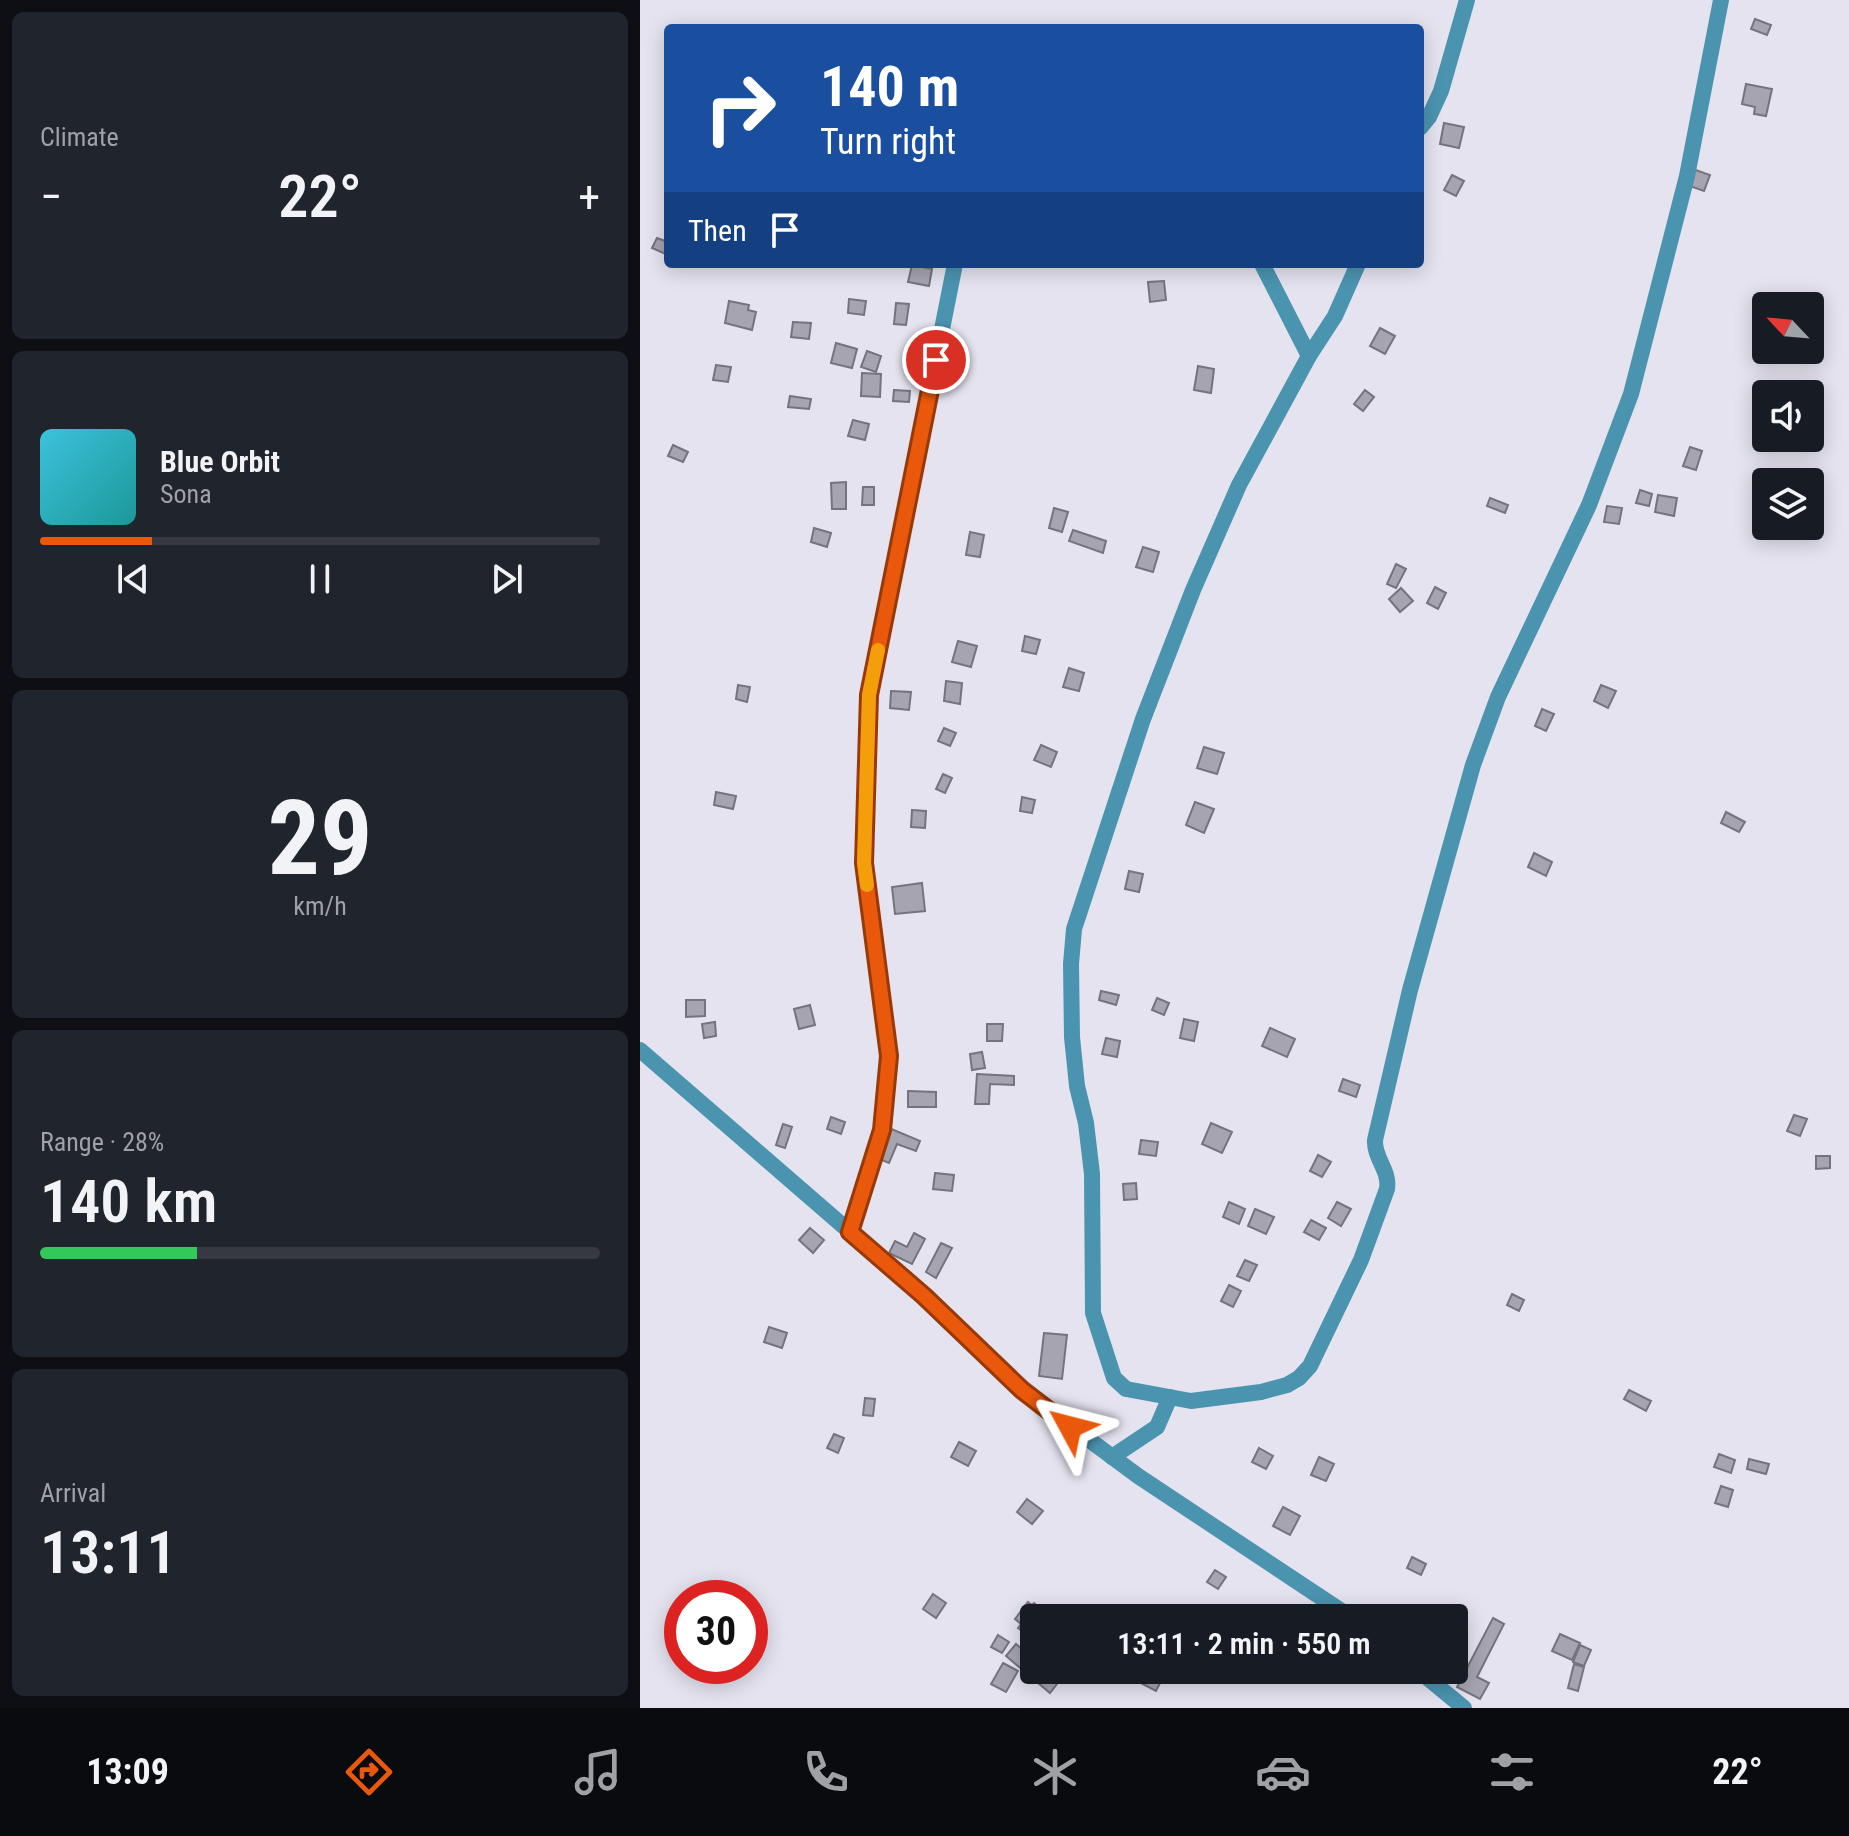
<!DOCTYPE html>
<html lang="en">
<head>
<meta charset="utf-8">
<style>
	:root { --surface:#171b24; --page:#20242c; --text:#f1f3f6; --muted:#9ea1a6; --line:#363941; --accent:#ea580c }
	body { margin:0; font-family:"Roboto Condensed",sans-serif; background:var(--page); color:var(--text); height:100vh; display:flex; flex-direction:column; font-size:30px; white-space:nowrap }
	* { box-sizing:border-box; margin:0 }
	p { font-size:26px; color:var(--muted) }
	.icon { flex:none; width:44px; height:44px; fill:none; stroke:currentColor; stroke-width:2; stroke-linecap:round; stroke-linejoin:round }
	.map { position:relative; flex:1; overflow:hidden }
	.panel { display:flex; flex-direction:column; gap:12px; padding:12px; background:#0d0f14; width:640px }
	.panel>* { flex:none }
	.banner { position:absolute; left:24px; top:24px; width:760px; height:244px; border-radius:8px; box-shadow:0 4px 20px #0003; background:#1a4fa0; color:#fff; overflow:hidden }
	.needle { width:52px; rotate:296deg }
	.controls { position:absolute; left:1112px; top:292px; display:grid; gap:16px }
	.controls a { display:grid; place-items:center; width:72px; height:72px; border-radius:8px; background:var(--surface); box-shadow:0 4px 20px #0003; font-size:40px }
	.speed { position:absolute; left:24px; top:1580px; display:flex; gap:16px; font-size:40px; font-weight:700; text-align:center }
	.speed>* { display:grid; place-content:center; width:104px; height:104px; border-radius:50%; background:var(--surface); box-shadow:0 4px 20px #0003; line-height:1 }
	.speed .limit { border:12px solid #d22; background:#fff; color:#111 }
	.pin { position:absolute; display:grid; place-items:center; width:68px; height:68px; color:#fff; margin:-34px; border:4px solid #fff; border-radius:50%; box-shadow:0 2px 8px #0007 }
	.me { position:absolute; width:88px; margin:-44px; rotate:308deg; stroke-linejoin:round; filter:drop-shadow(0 0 6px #0008) }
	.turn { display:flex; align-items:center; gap:28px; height:168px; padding:0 24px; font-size:36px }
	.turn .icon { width:104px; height:104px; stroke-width:2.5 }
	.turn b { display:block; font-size:56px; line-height:68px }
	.then { display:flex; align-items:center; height:76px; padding:0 24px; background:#0003; gap:16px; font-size:30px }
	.big { font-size:60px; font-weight:600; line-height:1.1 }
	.panel .tile { flex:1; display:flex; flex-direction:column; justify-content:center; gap:12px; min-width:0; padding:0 28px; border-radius:12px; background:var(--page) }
	.panel .dial { align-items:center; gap:0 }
	.dial b { font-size:104px; line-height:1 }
	.song { display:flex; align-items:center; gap:24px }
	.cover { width:96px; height:96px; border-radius:12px; background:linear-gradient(135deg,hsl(190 70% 55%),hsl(180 70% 35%)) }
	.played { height:8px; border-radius:4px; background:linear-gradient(90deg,var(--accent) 20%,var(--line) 20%) }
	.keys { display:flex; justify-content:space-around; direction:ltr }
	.heat { display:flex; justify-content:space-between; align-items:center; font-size:44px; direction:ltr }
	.charge { height:12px; border-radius:6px; background:linear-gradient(90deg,#34c759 28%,var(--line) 0) }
	.trip { position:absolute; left:380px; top:1604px; width:448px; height:80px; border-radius:8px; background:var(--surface); box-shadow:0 4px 20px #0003; font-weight:600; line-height:80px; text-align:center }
	.tabs { display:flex; height:128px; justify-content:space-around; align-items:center; background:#090b0e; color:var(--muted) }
	.tabs .icon { width:56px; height:56px }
	.tabs .selected { color:var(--accent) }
	.tabs b { font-size:36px; color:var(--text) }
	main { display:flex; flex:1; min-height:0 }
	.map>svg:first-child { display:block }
</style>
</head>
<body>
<main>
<section class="panel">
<div class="tile"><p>Climate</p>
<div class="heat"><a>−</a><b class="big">22°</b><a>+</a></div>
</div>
<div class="tile">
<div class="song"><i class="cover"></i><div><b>Blue Orbit</b><p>Sona</p></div></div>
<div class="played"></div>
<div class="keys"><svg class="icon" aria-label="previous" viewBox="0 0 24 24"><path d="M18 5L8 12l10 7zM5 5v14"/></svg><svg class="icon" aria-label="pause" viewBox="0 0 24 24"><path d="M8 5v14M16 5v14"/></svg><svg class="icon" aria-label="next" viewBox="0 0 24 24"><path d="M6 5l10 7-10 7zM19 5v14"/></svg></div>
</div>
<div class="tile dial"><b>29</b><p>km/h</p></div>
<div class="tile"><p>Range · 28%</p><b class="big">140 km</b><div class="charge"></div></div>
<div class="tile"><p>Arrival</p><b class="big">13:11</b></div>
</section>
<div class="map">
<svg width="1209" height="1708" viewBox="0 0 1209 1708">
	<rect width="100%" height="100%" fill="#e4e3ef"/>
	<g fill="#a6a4b0" stroke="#74737e" stroke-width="2">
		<polygon points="1115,19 1131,25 1127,35 1111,29"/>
		<polygon points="1106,84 1132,89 1126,116 1114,114 1115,107 1102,104"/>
		<polygon points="804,123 824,127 819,148 800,144"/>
		<polygon points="1050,168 1070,175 1064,191 1044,184"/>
		<polygon points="812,175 824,181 816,196 804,190"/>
		<polygon points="17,238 28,242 28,255 12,248"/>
		<polygon points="272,265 292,269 289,286 268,282"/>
		<polygon points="524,281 526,300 510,302 508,282"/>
		<polygon points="209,299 226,301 224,315 208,313"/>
		<polygon points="89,301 109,305 108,310 116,312 112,330 85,323"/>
		<polygon points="256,303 269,304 266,325 254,324"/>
		<polygon points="153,322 171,323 169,339 151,337"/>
		<polygon points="740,328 755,336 745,354 730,346"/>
		<polygon points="196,343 217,349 212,368 191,363"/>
		<polygon points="227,351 241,356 236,372 221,367"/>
		<polygon points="76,365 91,367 88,382 73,380"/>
		<polygon points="558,366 574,369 571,393 554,390"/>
		<polygon points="222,373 241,374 240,397 221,396"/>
		<polygon points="254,390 270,391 269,402 253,401"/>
		<polygon points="725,390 734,397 723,411 714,404"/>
		<polygon points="150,396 171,399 169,409 148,407"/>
		<polygon points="213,420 229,424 225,440 208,436"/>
		<polygon points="33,445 48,452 43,462 28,456"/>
		<polygon points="1050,447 1062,451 1056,470 1043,466"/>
		<polygon points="206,482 206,509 192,509 191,483"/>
		<polygon points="223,487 234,487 234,505 222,505"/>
		<polygon points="1000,490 1012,494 1009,506 996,503"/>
		<polygon points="1018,495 1037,498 1034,516 1015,512"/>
		<polygon points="850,498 868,505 865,513 847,506"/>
		<polygon points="967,506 982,508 979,524 964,522"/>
		<polygon points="414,508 428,512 422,532 409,528"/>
		<polygon points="174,528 191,533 187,547 171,542"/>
		<polygon points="433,530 466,541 463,553 429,541"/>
		<polygon points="330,532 344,535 340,557 326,555"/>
		<polygon points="503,547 519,552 513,572 496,567"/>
		<polygon points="756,564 766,569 756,588 747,584"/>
		<polygon points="795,587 806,593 798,609 787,603"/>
		<polygon points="761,588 773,601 760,612 749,599"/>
		<polygon points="385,636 400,640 396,654 382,651"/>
		<polygon points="318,641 337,646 331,667 312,662"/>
		<polygon points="429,668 444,673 439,691 423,687"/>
		<polygon points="306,681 322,683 320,704 304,701"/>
		<polygon points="98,685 110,687 107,702 96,699"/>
		<polygon points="961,685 976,691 968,708 954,701"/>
		<polygon points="251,691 271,692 269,710 250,708"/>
		<polygon points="902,709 914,714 906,731 895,726"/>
		<polygon points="304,728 316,733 310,746 298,741"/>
		<polygon points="401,745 417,752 411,767 394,760"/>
		<polygon points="564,747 584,753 577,774 557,768"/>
		<polygon points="303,774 312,778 305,793 296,789"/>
		<polygon points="76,792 96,796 93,809 74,805"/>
		<polygon points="382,797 395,800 392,813 380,811"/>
		<polygon points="555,802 574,809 564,833 546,825"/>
		<polygon points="272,810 286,811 285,828 271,827"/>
		<polygon points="1086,812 1105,822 1099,832 1081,823"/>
		<polygon points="894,853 912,862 906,876 888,867"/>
		<polygon points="489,871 503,874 499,892 485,889"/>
		<polygon points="282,883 285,911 255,914 252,887"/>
		<polygon points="461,991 479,995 476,1005 459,1000"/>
		<polygon points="517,998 529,1003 524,1015 512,1010"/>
		<polygon points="46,1000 65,1000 65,1016 46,1017"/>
		<polygon points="170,1005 175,1025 159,1029 154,1009"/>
		<polygon points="544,1019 558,1022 554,1041 540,1038"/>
		<polygon points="75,1022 76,1036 64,1038 62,1024"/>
		<polygon points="347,1024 363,1024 362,1041 347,1041"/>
		<polygon points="630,1028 655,1039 647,1057 622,1046"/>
		<polygon points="466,1038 480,1041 477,1057 462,1054"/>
		<polygon points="342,1052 345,1068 332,1070 330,1054"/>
		<polygon points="337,1074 374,1076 374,1085 350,1084 349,1104 335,1104"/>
		<polygon points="703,1079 720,1085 716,1097 699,1091"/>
		<polygon points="268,1091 296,1092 296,1107 268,1107"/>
		<polygon points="1154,1115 1167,1119 1160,1136 1147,1131"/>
		<polygon points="191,1117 205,1122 201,1134 187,1129"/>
		<polygon points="571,1123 592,1132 582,1153 562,1144"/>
		<polygon points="143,1124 152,1127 145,1148 136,1145"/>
		<polygon points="249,1128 280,1141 276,1151 257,1144 249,1163 237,1158"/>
		<polygon points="501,1140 518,1142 516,1156 499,1154"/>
		<polygon points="678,1155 691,1162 682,1177 670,1171"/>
		<polygon points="1176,1156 1190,1156 1190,1168 1176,1169"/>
		<polygon points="295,1173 314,1175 312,1191 293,1189"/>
		<polygon points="496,1183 497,1199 484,1200 483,1184"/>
		<polygon points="589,1202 605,1209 599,1224 583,1217"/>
		<polygon points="697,1202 711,1209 701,1226 688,1218"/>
		<polygon points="615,1209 634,1217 626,1234 608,1226"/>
		<polygon points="671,1220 686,1228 679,1240 664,1232"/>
		<polygon points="170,1228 184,1240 173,1253 159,1240"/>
		<polygon points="274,1233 285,1239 272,1264 249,1253 255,1241 267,1247"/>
		<polygon points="301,1243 312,1248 296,1278 286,1272"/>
		<polygon points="605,1260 617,1265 609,1281 597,1276"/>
		<polygon points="589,1285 601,1291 593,1307 581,1301"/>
		<polygon points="872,1294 884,1300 879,1311 867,1305"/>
		<polygon points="129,1327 147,1333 142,1348 124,1342"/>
		<polygon points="404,1333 427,1335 422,1379 399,1376"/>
		<polygon points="989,1390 1011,1401 1006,1411 984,1399"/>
		<polygon points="225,1398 235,1399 233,1416 223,1415"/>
		<polygon points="194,1434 204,1438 198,1453 187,1448"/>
		<polygon points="319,1442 336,1451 328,1466 311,1457"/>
		<polygon points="619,1448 633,1456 626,1469 612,1462"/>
		<polygon points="1079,1454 1095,1460 1091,1473 1074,1467"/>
		<polygon points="679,1457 694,1464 686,1481 671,1475"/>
		<polygon points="1109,1459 1129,1464 1126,1474 1107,1469"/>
		<polygon points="1081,1486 1093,1490 1088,1507 1075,1503"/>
		<polygon points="387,1499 403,1511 392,1524 377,1512"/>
		<polygon points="643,1507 660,1516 650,1535 633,1526"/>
		<polygon points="772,1557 786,1564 781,1575 767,1568"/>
		<polygon points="575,1570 586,1577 578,1589 567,1582"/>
		<polygon points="293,1594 306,1603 296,1618 283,1609"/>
		<polygon points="388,1602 392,1605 394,1603 411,1616 410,1618 394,1618 393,1639 378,1628 381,1624 375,1619"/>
		<polygon points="853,1618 864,1624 837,1677 849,1683 840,1699 817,1687"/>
		<polygon points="920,1634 940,1643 932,1660 912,1651"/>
		<polygon points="358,1635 369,1642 362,1653 351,1647"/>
		<polygon points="376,1644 394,1659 394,1670 407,1670 420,1680 410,1693 366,1656"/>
		<polygon points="940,1645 951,1650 944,1666 933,1662"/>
		<polygon points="363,1663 378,1671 366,1692 351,1684"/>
		<polygon points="934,1664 944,1667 938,1691 928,1688"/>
		<polygon points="506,1670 516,1670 524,1675 516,1691 499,1682"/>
	</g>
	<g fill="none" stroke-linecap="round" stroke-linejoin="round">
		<g stroke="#4b94b0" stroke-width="16">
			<polyline points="780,128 789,117 801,91 827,0"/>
			<polyline points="622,264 669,356"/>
			<path d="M 718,264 L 695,316 L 669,356 L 599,485 L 553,590 L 503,719 L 434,929 L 431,964 L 432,1037 L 437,1086 L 446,1123 L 452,1174 L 453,1313 L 474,1378 L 486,1389 L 551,1401 L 621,1392 L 647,1385 L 659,1378 L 670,1366 L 721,1260 L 747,1189 C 750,1170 734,1159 735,1140 L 770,990 L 833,765 L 858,697 L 949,505 L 991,394 L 1047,176 L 1081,0"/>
			<polyline points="0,1050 284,1296 382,1390 498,1476 712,1618"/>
			<polyline points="210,1232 242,1130 249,1056 224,863 229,695 315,264"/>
			<polyline points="472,1457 517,1427 530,1397"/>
			<polyline points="778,1670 824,1708"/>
		</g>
	</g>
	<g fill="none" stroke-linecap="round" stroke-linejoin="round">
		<defs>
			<polyline id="route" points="296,360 229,695 224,863 249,1056 242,1130 210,1232 284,1296 382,1390 430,1427"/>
		</defs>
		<use href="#route" stroke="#983908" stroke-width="20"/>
		<use href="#route" stroke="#ea580c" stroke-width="14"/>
		<polyline stroke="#f59e0b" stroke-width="14" points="227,885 224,863 229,695 238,650"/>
	</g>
</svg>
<div class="controls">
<a><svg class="needle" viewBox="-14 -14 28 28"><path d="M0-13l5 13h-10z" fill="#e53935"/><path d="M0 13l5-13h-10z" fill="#9ea1a6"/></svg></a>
<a><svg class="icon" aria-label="sound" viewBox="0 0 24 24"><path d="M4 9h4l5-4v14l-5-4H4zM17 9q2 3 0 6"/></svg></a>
<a><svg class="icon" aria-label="layers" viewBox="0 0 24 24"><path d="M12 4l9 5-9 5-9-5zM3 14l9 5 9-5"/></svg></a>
</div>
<div class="speed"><div class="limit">30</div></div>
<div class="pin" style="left:296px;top:360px;background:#d93025"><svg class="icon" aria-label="arrive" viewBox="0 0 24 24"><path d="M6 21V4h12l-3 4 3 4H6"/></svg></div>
<svg class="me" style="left:430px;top:1427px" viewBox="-20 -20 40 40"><path d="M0-17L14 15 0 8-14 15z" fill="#ea580c" stroke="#fff" stroke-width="4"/></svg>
<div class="trip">13:11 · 2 min · 550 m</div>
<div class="banner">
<div class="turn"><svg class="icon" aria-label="right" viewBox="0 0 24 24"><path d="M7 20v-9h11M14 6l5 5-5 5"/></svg><div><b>140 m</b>Turn right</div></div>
<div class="then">Then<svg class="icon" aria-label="arrive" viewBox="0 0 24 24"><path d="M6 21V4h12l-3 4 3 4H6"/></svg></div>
</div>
</div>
</main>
<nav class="tabs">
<b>13:09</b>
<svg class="icon selected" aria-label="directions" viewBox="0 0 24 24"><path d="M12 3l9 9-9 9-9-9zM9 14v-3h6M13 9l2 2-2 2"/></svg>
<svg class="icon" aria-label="music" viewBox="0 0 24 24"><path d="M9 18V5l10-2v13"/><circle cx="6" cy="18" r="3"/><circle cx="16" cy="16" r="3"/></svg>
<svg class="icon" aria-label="phone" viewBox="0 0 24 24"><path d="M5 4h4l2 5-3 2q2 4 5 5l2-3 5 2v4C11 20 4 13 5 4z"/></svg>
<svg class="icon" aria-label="climate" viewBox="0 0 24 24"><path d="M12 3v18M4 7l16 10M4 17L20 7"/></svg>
<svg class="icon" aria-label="car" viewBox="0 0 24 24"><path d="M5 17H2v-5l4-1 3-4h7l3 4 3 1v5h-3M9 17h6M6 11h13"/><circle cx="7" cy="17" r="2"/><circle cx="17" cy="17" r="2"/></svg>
<svg class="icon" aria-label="filters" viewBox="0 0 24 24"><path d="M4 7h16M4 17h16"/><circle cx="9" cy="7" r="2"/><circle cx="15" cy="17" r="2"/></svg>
<b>22°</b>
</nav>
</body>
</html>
